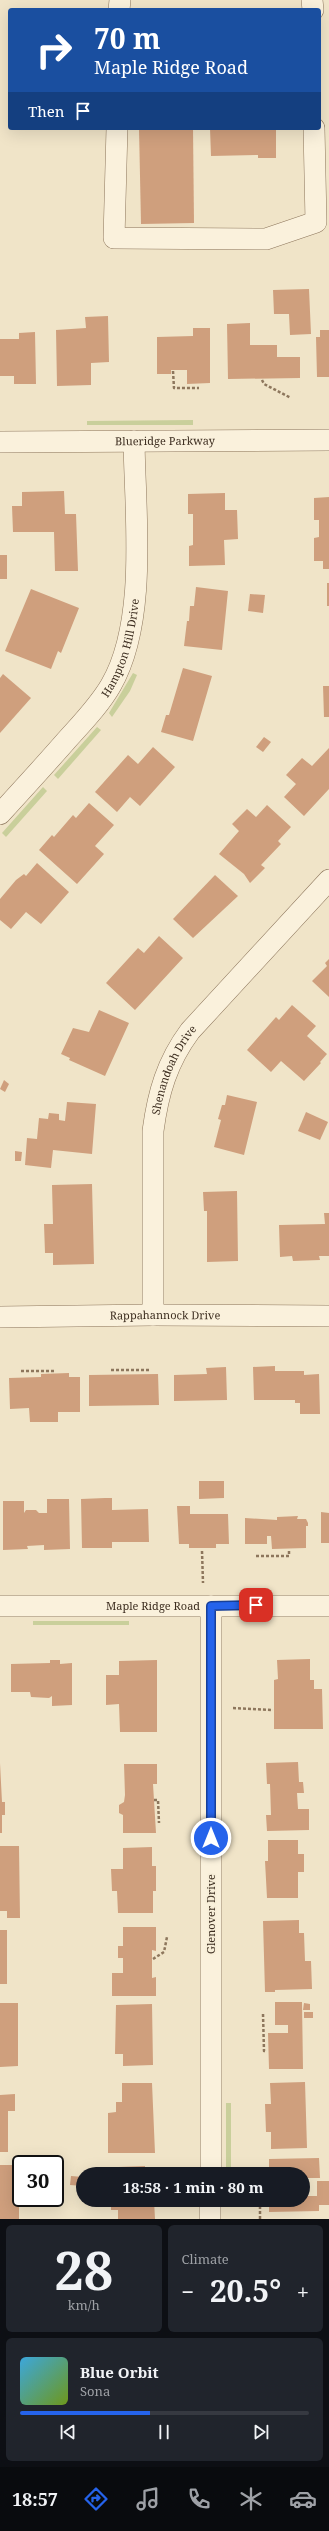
<!DOCTYPE html>
<html lang="en">
<head>
<meta charset="utf-8">
<style>
	:root { --surface:#171b24; --page:#20242c; --text:#f1f3f6; --muted:#9ea1a6; --line:#363941; --accent:#2563eb }
	body { margin:0; font-family:"Noto Serif",serif; background:var(--page); color:var(--text); height:100vh; display:flex; flex-direction:column; font-size:15px; white-space:nowrap }
	* { box-sizing:border-box; margin:0 }
	p { font-size:13px; color:var(--muted) }
	.icon { flex:none; width:22px; height:22px; fill:none; stroke:currentColor; stroke-width:2; stroke-linecap:round; stroke-linejoin:round }
	.map { position:relative; height:2219px; overflow:hidden }
	.side { display:flex; flex-direction:column; gap:6px; padding:6px; background:#0d0f14; flex:1 }
	.side>* { flex:none }
	.hud { position:absolute; left:8px; top:8px; width:313px; height:122px; border-radius:4px; box-shadow:0 4px 16px #0002; background:#1a4fa0; color:#fff; overflow:hidden }
	.speed { position:absolute; left:12px; top:2155px; display:flex; gap:8px; font-size:20px; font-weight:700; text-align:center }
	.speed>* { display:grid; place-content:center; width:52px; height:52px; border-radius:50%; background:var(--surface); box-shadow:0 4px 16px #0002; line-height:1 }
	.speed .limit { border:2px solid #111; border-radius:6px; background:#fff; color:#111 }
	.pin { position:absolute; display:grid; place-items:center; width:34px; height:34px; color:#fff; margin:-17px; border-radius:8px; box-shadow:0 2px 6px #0006 }
	.me { position:absolute; width:44px; margin:-22px; rotate:0deg; stroke-linejoin:round; filter:drop-shadow(0 0 3px #0008) }
	.turn { display:flex; align-items:center; gap:14px; height:84px; padding:0 20px; font-size:18px }
	.turn .icon { width:52px; height:52px; stroke-width:2.5 }
	.turn b { display:block; font-size:28px; line-height:34px }
	.then { display:flex; align-items:center; height:38px; padding:0 20px; background:#0003; gap:8px; font-size:15px }
	.big { font-size:30px; font-weight:700; line-height:1.1 }
	.side .card { flex:1; display:flex; flex-direction:column; justify-content:center; gap:6px; min-width:0; padding:0 14px; border-radius:6px; background:var(--page) }
	.side .dial { align-items:center; gap:0 }
	.dial b { font-size:52px; line-height:1 }
	.song { display:flex; align-items:center; gap:12px }
	.cover { width:48px; height:48px; border-radius:6px; background:linear-gradient(135deg,hsl(200 70% 55%),hsl(80 70% 35%)) }
	.played { height:4px; border-radius:2px; background:linear-gradient(90deg,var(--accent) 45%,var(--line) 45%) }
	.keys { display:flex; justify-content:space-around; direction:ltr }
	.heat { display:flex; justify-content:space-between; align-items:center; font-size:22px; direction:ltr }
	.side .tiles { flex:1; display:grid; gap:6px; grid-template-columns:1fr 1fr }
	.card:last-child { grid-column:span 2 }
	.trip { position:absolute; left:76px; top:2167px; width:234px; height:40px; border-radius:20px; background:var(--surface); box-shadow:0 4px 16px #0002; font-weight:700; line-height:40px; text-align:center }
	.tabs { display:flex; height:64px; justify-content:space-around; align-items:center; background:#090b0e; color:var(--muted) }
	.tabs .icon { width:28px; height:28px }
	.tabs .selected { color:var(--accent) }
	.tabs b { font-size:18px; color:var(--text) }
	.map>svg:first-child { display:block }
</style>
</head>
<body>
<div class="map">
<svg width="329" height="2219" viewBox="0 0 329 2219">
	<rect width="100%" height="100%" fill="#f0e4c8"/>
	<g fill="#c9cf9b">
		<polygon points="193,420 193,425 87,425 87,421"/>
		<polygon points="133,673 137,675 130,691 112,717 109,713"/>
		<polygon points="97,727 101,730 58,779 54,775"/>
		<polygon points="43,787 47,791 6,837 2,833"/>
		<rect x="33" y="1621" width="96" height="4"/>
		<rect x="226" y="2103" width="5" height="71"/>
	</g>
	<g fill="#cf9f7d">
		<polygon points="139,128 193,128 194,223 141,224"/>
		<polygon points="210,128 276,128 276,158 258,158 258,155 211,156"/>
		<polygon points="309,289 311,334 290,335 289,314 274,314 273,290"/>
		<polygon points="108,316 109,362 91,363 91,385 57,386 56,330 86,328 85,317"/>
		<polygon points="250,323 250,345 277,345 277,357 300,357 300,378 228,379 227,324"/>
		<polygon points="193,328 210,328 210,383 187,384 187,370 171,370 171,374 157,374 157,337 193,336"/>
		<polygon points="320,330 329,330 329,377 317,377 316,337 320,337"/>
		<polygon points="35,332 36,384 14,384 14,376 0,376 0,339 19,339 19,333"/>
		<polygon points="64,491 65,514 76,514 78,571 55,571 54,532 13,532 12,506 22,506 22,492"/>
		<polygon points="225,493 225,510 237,510 238,539 224,540 225,565 189,566 189,546 193,545 193,514 188,514 188,494"/>
		<polygon points="329,497 329,569 323,569 323,561 314,561 314,538 319,537 319,520 314,520 314,498"/>
		<rect x="0" y="555" width="7" height="24"/>
		<rect x="327" y="583" width="2" height="23"/>
		<polygon points="196,587 228,591 222,650 184,646 187,621 189,621 190,606 194,606"/>
		<polygon points="31,589 79,608 61,653 58,651 51,669 5,651"/>
		<polygon points="250,594 265,595 263,613 248,611"/>
		<polygon points="183,668 212,676 193,741 161,732 166,715 169,715"/>
		<polygon points="3,674 31,698 0,733 0,678"/>
		<polygon points="323,686 329,686 329,717 324,717"/>
		<polygon points="264,737 271,742 263,752 256,747"/>
		<polygon points="153,747 175,767 140,806 130,797 117,812 95,792 128,755 138,764"/>
		<polygon points="329,748 329,789 304,816 284,797 296,784 286,775 302,758 312,766"/>
		<polygon points="89,803 114,825 95,846 104,854 77,884 39,850 52,835 54,837 73,815 76,818"/>
		<polygon points="267,805 291,827 278,841 281,844 261,865 265,868 250,883 244,874 219,854 239,831 232,824 247,809 256,817"/>
		<polygon points="37,863 69,892 41,924 26,912 11,929 0,920 0,899 16,880 24,874 26,876"/>
		<polygon points="215,875 238,896 193,938 173,919"/>
		<polygon points="159,936 183,958 135,1010 106,983 138,948 144,953"/>
		<polygon points="329,959 329,997 312,981 327,966 325,963"/>
		<polygon points="292,1005 316,1026 307,1036 327,1054 320,1062 321,1063 304,1081 281,1061 271,1072 247,1050 276,1017 279,1020"/>
		<polygon points="99,1010 129,1023 105,1076 69,1060 70,1058 61,1054 73,1028 89,1032"/>
		<polygon points="4,1080 9,1084 5,1092 0,1089"/>
		<polygon points="227,1095 257,1102 244,1155 214,1147 221,1120 218,1119 222,1105 225,1105"/>
		<polygon points="67,1102 96,1104 92,1154 53,1150 51,1168 25,1165 27,1138 37,1139 39,1118 48,1119 49,1113 59,1114 59,1120 65,1121"/>
		<polygon points="306,1112 328,1122 320,1140 298,1131"/>
		<polygon points="15,1151 22,1152 21,1161 15,1161"/>
		<polygon points="92,1184 94,1264 53,1265 53,1253 45,1253 44,1224 53,1224 52,1185"/>
		<polygon points="237,1191 238,1261 207,1262 207,1211 204,1211 203,1192"/>
		<polygon points="324,1213 329,1213 329,1256 319,1256 320,1260 293,1261 292,1256 280,1257 279,1225 325,1224"/>
		<polygon points="275,1366 275,1371 304,1371 304,1375 319,1374 320,1414 300,1414 300,1403 295,1403 295,1400 254,1400 253,1367"/>
		<polygon points="226,1367 227,1400 174,1401 174,1375 207,1374 206,1368"/>
		<polygon points="69,1373 69,1377 80,1377 80,1412 58,1412 58,1422 30,1422 29,1408 10,1409 9,1378 41,1377 41,1374"/>
		<polygon points="158,1374 159,1405 89,1406 89,1375"/>
		<polygon points="199,1481 224,1481 224,1498 199,1499"/>
		<polygon points="105,1498 112,1498 112,1510 148,1509 149,1542 112,1542 112,1548 82,1548 81,1499"/>
		<polygon points="47,1499 69,1499 70,1549 44,1550 44,1545 27,1546 28,1549 3,1550 3,1501 24,1501 24,1513 26,1510 36,1510 39,1513 47,1513"/>
		<polygon points="177,1506 190,1506 190,1514 228,1514 229,1544 216,1544 216,1548 189,1548 189,1544 179,1544"/>
		<polygon points="321,1512 329,1513 329,1543 321,1543"/>
		<polygon points="298,1516 297,1519 306,1519 308,1523 308,1526 306,1526 306,1548 272,1549 271,1536 267,1536 267,1544 245,1544 245,1518 277,1520 277,1517"/>
		<polygon points="310,1659 310,1680 314,1680 314,1689 322,1689 323,1729 274,1729 274,1680 278,1679 277,1660"/>
		<polygon points="50,1660 60,1660 60,1664 72,1663 72,1705 52,1706 52,1696 49,1698 31,1697 30,1692 11,1692 11,1664 50,1663"/>
		<polygon points="157,1660 157,1732 120,1732 119,1704 106,1705 106,1675 119,1675 119,1661"/>
		<polygon points="298,1762 299,1782 303,1782 304,1793 297,1793 298,1809 309,1809 309,1830 267,1831 266,1815 271,1815 270,1784 267,1784 266,1763"/>
		<polygon points="0,1763 2,1802 5,1802 5,1815 2,1815 2,1833 0,1833"/>
		<polygon points="124,1764 157,1764 157,1784 153,1784 156,1833 123,1833 123,1815 119,1813 119,1805 124,1802 125,1795"/>
		<polygon points="268,1840 298,1840 298,1854 304,1854 304,1872 298,1872 298,1898 267,1898 265,1861 268,1861"/>
		<polygon points="0,1846 19,1846 20,1918 7,1918 7,1911 0,1911"/>
		<polygon points="152,1847 152,1866 156,1866 156,1891 153,1891 153,1913 118,1913 117,1891 112,1891 111,1869 123,1869 123,1848"/>
		<polygon points="299,1920 299,1933 304,1933 305,1961 311,1961 312,1989 275,1990 275,1992 265,1992 263,1921"/>
		<polygon points="123,1927 156,1927 156,1951 152,1950 152,1978 156,1977 156,1996 112,1996 112,1973 123,1973 123,1958 118,1958 118,1946 123,1946"/>
		<rect x="0" y="1930" width="7" height="54"/>
		<polygon points="275,2002 302,2002 303,2069 269,2069 268,2033 288,2033 288,2025 275,2025"/>
		<polygon points="0,2003 18,2003 18,2066 0,2067"/>
		<polygon points="304,2003 310,2004 310,2010 303,2010"/>
		<polygon points="152,2004 153,2065 123,2066 123,2054 115,2054 116,2005"/>
		<rect x="304" y="2012" width="9" height="6"/>
		<polygon points="305,2082 307,2148 271,2149 271,2132 266,2132 265,2104 271,2104 270,2083"/>
		<polygon points="122,2083 152,2083 155,2153 108,2153 108,2113 116,2112 116,2102 122,2102"/>
		<polygon points="15,2094 15,2111 8,2111 8,2152 0,2152 0,2095"/>
		<polygon points="319,2158 320,2178 305,2178 306,2196 317,2196 317,2181 329,2181 329,2205 319,2205 319,2211 269,2212 269,2200 303,2200 303,2174 264,2174 264,2171 269,2171 269,2159"/>
		<rect x="0" y="2165" width="19" height="54"/>
		<polygon points="145,2166 145,2174 118,2174 118,2167"/>
		<polygon points="71,2176 83,2177 83,2186 70,2185"/>
		<polygon points="111,2200 154,2200 155,2219 118,2219 118,2210 111,2210"/>
	</g>
	<g fill="none" stroke-linecap="round" stroke-linejoin="round">
		<defs>
			<g id="minor">
				<polyline points="312,0 313,10"/>
				<polyline points="119,10 120,0"/>
				<polyline points="117,128 114,238 266,239 316,222 314,128"/>
				<path id="s1" d="M 0,442 L 329,440"/>
				<path id="s2" d="M 0,814 C 22,790 44,766 65,742 C 81,724 99,706 111,685 C 148,621 135,514 134,441"/>
				<path id="s3" d="M 153,1315 L 153,1131 C 158,1093 167,1062 190,1031 L 329,880"/>
				<path id="s4" d="M 0,1317 L 153,1315 L 329,1316"/>
				<path id="s5" d="M 0,1606 L 329,1606"/>
				<polyline points="211,2174 211,1606"/>
				<polyline points="210,2219 210,2200"/>
			</g>
		</defs>
		<use href="#minor" stroke="#8d765c" stroke-width="22"/>
		<g stroke="#8d765c" stroke-width="2.5" stroke-dasharray="3 2" stroke-linecap="butt">
			<polyline points="173,371 174,388 199,388"/>
			<polyline points="262,380 264,384 291,398"/>
			<polyline points="111,1370 151,1370"/>
			<polyline points="21,1371 54,1371"/>
			<polyline points="202,1551 203,1583"/>
			<polyline points="256,1556 289,1556 289,1549"/>
			<polyline points="233,1708 273,1710"/>
			<polyline points="154,1800 158,1800 159,1823"/>
			<polyline points="153,1959 164,1952 167,1937"/>
			<polyline points="263,2014 264,2051 267,2051"/>
			<polyline points="260,2219 260,2200"/>
		</g>
		<use href="#minor" stroke="#faf1dc" stroke-width="21"/>
	</g>
	<g fill="none" stroke-linecap="round" stroke-linejoin="round">
		<defs>
			<polyline id="route" points="211,1838 211,1606 256,1605"/>
		</defs>
		<use href="#route" stroke="#184099" stroke-width="10"/>
		<use href="#route" stroke="#2563eb" stroke-width="7"/>
	</g>
	<g text-anchor="middle" stroke-width="3.5" stroke-linejoin="round" paint-order="stroke">
		<g font-size="11" fill="#3d2e20" stroke="#f7eed8">
			<text dy="4" stroke="none"><textPath href="#s1" startOffset="165">Blueridge Parkway</textPath></text>
			<text dy="4" stroke="none"><textPath href="#s2" startOffset="209">Hampton Hill Drive</textPath></text>
			<text dy="4" stroke="none"><textPath href="#s3" startOffset="249">Shenandoah Drive</textPath></text>
			<text dy="4" stroke="none"><textPath href="#s4" startOffset="165">Rappahannock Drive</textPath></text>
			<text dy="4" stroke="none"><textPath href="#s5" startOffset="153">Maple Ridge Road</textPath></text>
			<text transform="translate(211 1914) rotate(-90)" y="4">Glenover Drive</text>
		</g>
	</g>
</svg>
<div class="speed"><div class="limit">30</div></div>
<div class="pin" style="left:256px;top:1605px;background:#d93025"><svg class="icon" aria-label="arrive" viewBox="0 0 24 24"><path d="M6 21V4h12l-3 4 3 4H6"/></svg></div>
<svg class="me" style="left:211px;top:1838px" viewBox="-20 -20 40 40"><circle r="17" fill="#2563eb" stroke="#fff" stroke-width="3"/><path d="M0-11L8 9 0 5-8 9z" fill="#fff"/></svg>
<div class="trip">18:58 · 1 min · 80 m</div>
<div class="hud">
<div class="turn"><svg class="icon" aria-label="right" viewBox="0 0 24 24"><path d="M7 20v-9h11M14 6l5 5-5 5"/></svg><div><b>70 m</b>Maple Ridge Road</div></div>
<div class="then">Then<svg class="icon" aria-label="arrive" viewBox="0 0 24 24"><path d="M6 21V4h12l-3 4 3 4H6"/></svg></div>
</div>
</div>
<section class="side">
<div class="tiles">
<div class="card dial"><b>28</b><p>km/h</p></div>
<div class="card"><p>Climate</p>
<div class="heat"><a>−</a><b class="big">20.5°</b><a>+</a></div>
</div>
<div class="card">
<div class="song"><i class="cover"></i><div><b>Blue Orbit</b><p>Sona</p></div></div>
<div class="played"></div>
<div class="keys"><svg class="icon" aria-label="previous" viewBox="0 0 24 24"><path d="M18 5L8 12l10 7zM5 5v14"/></svg><svg class="icon" aria-label="pause" viewBox="0 0 24 24"><path d="M8 5v14M16 5v14"/></svg><svg class="icon" aria-label="next" viewBox="0 0 24 24"><path d="M6 5l10 7-10 7zM19 5v14"/></svg></div>
</div>
</div>
</section>
<nav class="tabs">
<b>18:57</b>
<svg class="icon selected" aria-label="directions" viewBox="0 0 24 24"><path d="M12 3l9 9-9 9-9-9zM9 14v-3h6M13 9l2 2-2 2"/></svg>
<svg class="icon" aria-label="music" viewBox="0 0 24 24"><path d="M9 18V5l10-2v13"/><circle cx="6" cy="18" r="3"/><circle cx="16" cy="16" r="3"/></svg>
<svg class="icon" aria-label="phone" viewBox="0 0 24 24"><path d="M5 4h4l2 5-3 2q2 4 5 5l2-3 5 2v4C11 20 4 13 5 4z"/></svg>
<svg class="icon" aria-label="climate" viewBox="0 0 24 24"><path d="M12 3v18M4 7l16 10M4 17L20 7"/></svg>
<svg class="icon" aria-label="car" viewBox="0 0 24 24"><path d="M5 17H2v-5l4-1 3-4h7l3 4 3 1v5h-3M9 17h6M6 11h13"/><circle cx="7" cy="17" r="2"/><circle cx="17" cy="17" r="2"/></svg>
</nav>
</body>
</html>
